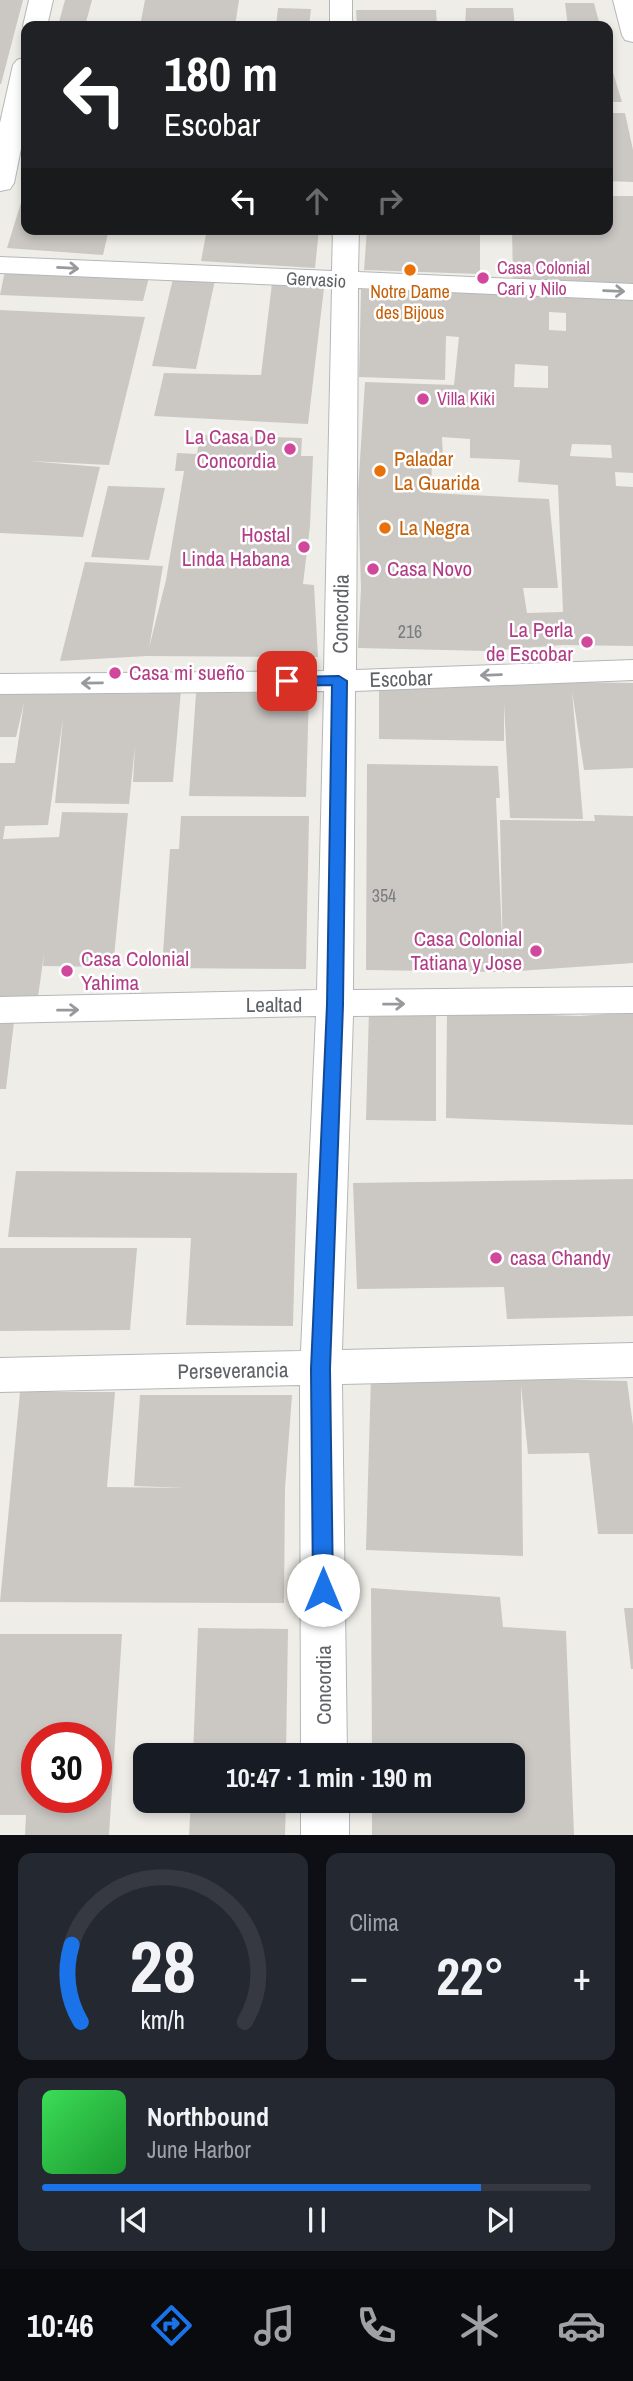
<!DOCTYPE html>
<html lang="es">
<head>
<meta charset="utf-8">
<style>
	:root { --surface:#171b24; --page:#242831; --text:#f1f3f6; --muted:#9ea1a6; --line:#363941; --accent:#1a73e8 }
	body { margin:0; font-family:"Archivo Narrow",sans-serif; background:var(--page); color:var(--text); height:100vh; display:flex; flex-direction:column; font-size:26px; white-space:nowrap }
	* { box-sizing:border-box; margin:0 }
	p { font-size:23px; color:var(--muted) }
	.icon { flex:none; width:38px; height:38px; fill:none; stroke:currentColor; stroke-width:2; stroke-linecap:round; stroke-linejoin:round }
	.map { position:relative; height:1835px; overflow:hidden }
	.side { display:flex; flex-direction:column; gap:18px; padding:18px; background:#0d0f14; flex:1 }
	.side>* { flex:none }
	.banner { position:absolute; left:21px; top:21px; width:592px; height:214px; border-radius:14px; box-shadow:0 4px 10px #0003; background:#202124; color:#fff; overflow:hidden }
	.speed { position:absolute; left:21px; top:1722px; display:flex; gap:14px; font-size:35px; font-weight:700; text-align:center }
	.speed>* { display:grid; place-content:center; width:91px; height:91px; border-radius:50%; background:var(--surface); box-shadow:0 4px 10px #0003; line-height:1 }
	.speed .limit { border:10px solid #d22; background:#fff; color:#111 }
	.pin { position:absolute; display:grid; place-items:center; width:60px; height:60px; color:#fff; margin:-30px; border-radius:14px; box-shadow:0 4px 10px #0006 }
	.me { position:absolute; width:77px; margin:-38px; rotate:0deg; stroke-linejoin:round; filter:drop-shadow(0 0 5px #0008) }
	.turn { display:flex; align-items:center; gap:24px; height:147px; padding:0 28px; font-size:32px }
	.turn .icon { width:91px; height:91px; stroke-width:2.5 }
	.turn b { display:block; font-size:49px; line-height:60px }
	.lanes { display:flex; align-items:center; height:66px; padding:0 28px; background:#0003; justify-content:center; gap:35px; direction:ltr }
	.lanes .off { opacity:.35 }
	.big { font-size:52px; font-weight:700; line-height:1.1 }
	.side .tile { flex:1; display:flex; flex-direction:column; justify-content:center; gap:10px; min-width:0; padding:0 24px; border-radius:14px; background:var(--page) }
	.side .dial { align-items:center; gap:0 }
	.dial svg { height:182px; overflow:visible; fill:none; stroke:var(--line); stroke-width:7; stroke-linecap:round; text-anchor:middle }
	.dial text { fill:var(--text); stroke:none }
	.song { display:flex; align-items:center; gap:21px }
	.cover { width:84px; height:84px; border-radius:10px; background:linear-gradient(135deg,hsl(130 70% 55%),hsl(130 70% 35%)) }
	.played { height:7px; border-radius:4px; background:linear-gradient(90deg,var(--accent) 80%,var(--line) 80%) }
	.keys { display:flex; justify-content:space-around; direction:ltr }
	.heat { display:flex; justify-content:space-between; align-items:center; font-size:38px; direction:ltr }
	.side .tiles { flex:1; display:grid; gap:18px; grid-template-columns:1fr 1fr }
	.tile:last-child { grid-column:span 2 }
	.trip { position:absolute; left:133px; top:1743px; width:392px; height:70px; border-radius:14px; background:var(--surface); box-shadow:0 4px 10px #0003; font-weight:700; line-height:70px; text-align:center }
	.tab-bar { display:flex; height:112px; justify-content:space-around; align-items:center; background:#090b0e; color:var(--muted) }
	.tab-bar .icon { width:49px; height:49px }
	.tab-bar .active { color:var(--accent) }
	.tab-bar b { font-size:32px; color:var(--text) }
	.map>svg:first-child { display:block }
</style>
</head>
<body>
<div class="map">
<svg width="633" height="1835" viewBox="0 0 633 1835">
	<rect width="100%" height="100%" fill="#efede7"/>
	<g fill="#cbc8c4" fill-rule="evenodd">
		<polygon points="0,0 23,0 1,84 0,84"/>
		<polygon points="65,0 92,0 85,26 58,26"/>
		<polygon points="145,0 239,0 235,26 140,26"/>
		<polygon points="565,3 594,3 600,26 568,26"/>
		<polygon points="278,8 311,9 309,26 276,26"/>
		<polygon points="466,8 513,8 515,26 465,26"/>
		<polygon points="356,10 436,10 437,26 357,26"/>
		<polygon points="607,56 608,56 622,102 607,102"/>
		<polygon points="607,113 625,113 633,150 633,182 607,181"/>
		<polygon points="24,193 26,193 26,229 109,229 103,255 7,248"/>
		<polygon points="607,196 633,196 633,285 513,279 512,229 607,229"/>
		<polygon points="207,229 319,229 315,268 201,261"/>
		<polygon points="367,229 480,229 480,274 364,270"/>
		<polygon points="5,271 149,277 143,301 0,295"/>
		<polygon points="173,279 215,280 196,369 152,366"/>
		<polygon points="272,283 324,288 308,424 154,416 164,373 261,375"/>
		<path d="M 361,289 L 633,299 L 633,473 L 615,472 L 616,486 L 633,487 L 633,646 L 563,645 L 487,651 L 358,648 L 361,588 L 358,491 L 365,382 L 454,385 L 459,337 L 446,336 L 445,380 L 359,377 ZM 549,312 L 566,313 L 566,331 L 549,330 ZM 515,364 L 548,366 L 548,388 L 514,387 ZM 442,437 L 470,439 L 470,458 L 520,460 L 518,482 L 558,485 L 563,612 L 527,613 L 523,588 L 558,588 L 549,499 L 431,493 L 432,457 L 443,457 ZM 572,444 L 611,445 L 612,458 L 570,456 Z"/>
		<polygon points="0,310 145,317 109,465 29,461 100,467 83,537 0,533"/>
		<polygon points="200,435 302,438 301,456 313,456 310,526 303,584 314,585 318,657 147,656 60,661 85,562 163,566 149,648 166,580 184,471 175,471 177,453 197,454"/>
		<polygon points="108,486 165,488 149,560 91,557"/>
		<polygon points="503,681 633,683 633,768 584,770 572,691 583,819 510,818 504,704 504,741 379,739 379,683"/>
		<polygon points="181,690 173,782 133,782 135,746 129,804 55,803 63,718 48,825 5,826 3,839 59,837 62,812 128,813 113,967 43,966 44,954 37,1004 0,1004 0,763 15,763 24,703 16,737 0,737 0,694 141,694"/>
		<polygon points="196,693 309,693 306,797 189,796"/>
		<polygon points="367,764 498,766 500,798 496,798 503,960 500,820 595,821 594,815 633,816 633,963 504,972 366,970"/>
		<polygon points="181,816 309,816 306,969 162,968 170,849 179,849"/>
		<polygon points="369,1009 436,1011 436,1121 366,1120"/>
		<polygon points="447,1012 580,1016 633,1012 633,1125 446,1118"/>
		<polygon points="0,1022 14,1022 6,1089 0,1089"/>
		<polygon points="16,1171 297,1173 293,1326 186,1325 191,1238 8,1237"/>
		<polygon points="633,1179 633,1316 507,1319 504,1287 357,1289 353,1183"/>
		<polygon points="0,1248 137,1248 130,1330 0,1331"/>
		<polygon points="371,1375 627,1381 633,1425 633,1534 598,1534 589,1453 528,1454 521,1385 523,1556 366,1550"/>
		<polygon points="20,1392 115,1392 107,1487 184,1488 134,1486 140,1395 292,1395 285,1488 284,1603 0,1602"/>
		<polygon points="371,1588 500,1597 503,1627 566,1631 574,1835 372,1835 372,1801 513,1801 513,1755 372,1755"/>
		<polygon points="624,1608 633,1608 633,1669 631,1669"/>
		<polygon points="198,1628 288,1629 286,1755 193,1755"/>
		<path d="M 0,1634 L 122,1634 L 109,1835 L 25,1835 L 26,1815 L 0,1815 ZM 37,1738 L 96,1738 L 96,1797 L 37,1797 Z"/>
		<polygon points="191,1801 286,1801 285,1835 189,1835"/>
	</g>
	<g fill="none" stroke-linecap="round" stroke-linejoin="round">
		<defs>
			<g id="minor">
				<rect x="330" y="0" width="22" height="26"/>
				<polygon points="613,0 633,0 633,42 625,40 622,35"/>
				<polygon points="333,229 359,229 358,272 633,284 633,300 358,288 356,670 633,660 633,680 355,691 353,990 633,987 633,1013 353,1016 342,1350 633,1343 633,1377 342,1384 347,1755 301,1755 300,1385 0,1392 0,1358 301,1351 316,1016 0,1023 0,997 317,990 324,691 0,694 0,674 324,671 332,287 0,273 0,257 332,271"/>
				<rect x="301" y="1801" width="48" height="34"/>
			</g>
			<g id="tertiary">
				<polygon points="29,0 53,0 47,26 26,26 26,31 23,26"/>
				<polygon points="26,57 26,124 14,183 10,189 0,191 0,123 13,65 17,60"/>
			</g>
		</defs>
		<use href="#minor" stroke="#b4b7ba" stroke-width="2"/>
		<use href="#tertiary" stroke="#b4b7ba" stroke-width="2"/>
		<use href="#minor" fill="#fff" fill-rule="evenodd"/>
		<use href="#tertiary" fill="#fff" fill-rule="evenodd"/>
	</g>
	<defs><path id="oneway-shaft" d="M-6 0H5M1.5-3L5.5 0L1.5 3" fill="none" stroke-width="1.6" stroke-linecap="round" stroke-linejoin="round" transform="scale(1.75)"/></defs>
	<g stroke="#97999c">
		<use href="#oneway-shaft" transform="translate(68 268) rotate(3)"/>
		<use href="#oneway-shaft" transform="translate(614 291) rotate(2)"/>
		<use href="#oneway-shaft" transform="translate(491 675) rotate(178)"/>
		<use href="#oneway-shaft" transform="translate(92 683) rotate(179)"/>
		<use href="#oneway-shaft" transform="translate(394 1004) rotate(-1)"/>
		<use href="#oneway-shaft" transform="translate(68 1010) rotate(-1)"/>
	</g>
	<polygon fill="#1a73e8" stroke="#114b97" stroke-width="2" points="339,676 347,681 343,1005 330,1369 333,1590 330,1596 323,1599 316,1596 313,1590 311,1369 327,1005 332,685 287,686 280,681 287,677"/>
	<g fill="#e8710a" stroke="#fff" stroke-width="2.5">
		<circle cx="410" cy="270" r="7"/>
		<circle cx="380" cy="471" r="7"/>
		<circle cx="385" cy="528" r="7"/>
	</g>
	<g fill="#d1479c" stroke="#fff" stroke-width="2.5">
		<circle cx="483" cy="278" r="7"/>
		<circle cx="423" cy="399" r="7"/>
		<circle cx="290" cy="449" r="7"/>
		<circle cx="304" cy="547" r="7"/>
		<circle cx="373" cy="569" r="7"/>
		<circle cx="587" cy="642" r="7"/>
		<circle cx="115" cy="673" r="7"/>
		<circle cx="536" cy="951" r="7"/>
		<circle cx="67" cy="971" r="7"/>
		<circle cx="496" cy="1258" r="7"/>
	</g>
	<g text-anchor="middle" stroke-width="5" stroke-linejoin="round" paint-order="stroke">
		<g font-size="18" fill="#b23c85" stroke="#fff" text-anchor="start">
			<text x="497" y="274">Casa Colonial<tspan x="497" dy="21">Cari y Nilo</tspan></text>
			<text x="437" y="405">Villa Kiki</text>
		</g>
		<g font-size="18" fill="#5f6266" stroke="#fff">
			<text transform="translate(316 280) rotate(3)" y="6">Gervasio</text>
		</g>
		<g font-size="18" fill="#c56008" stroke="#fff">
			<text x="410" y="298">Notre Dame<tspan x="410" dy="21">des Bijous</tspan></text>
		</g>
		<g font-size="18" fill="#7a7c7e">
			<text x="410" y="638">216</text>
			<text x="384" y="902">354</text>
		</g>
		<g font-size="21" fill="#b23c85" stroke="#fff" text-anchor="end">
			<text x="276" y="444">La Casa De<tspan x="276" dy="24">Concordia</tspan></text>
			<text x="290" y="542">Hostal<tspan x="290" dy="24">Linda Habana</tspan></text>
			<text x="387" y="576" text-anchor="start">Casa Novo</text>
			<text x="573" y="637">La Perla<tspan x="573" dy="24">de Escobar</tspan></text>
			<text x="129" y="680" text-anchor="start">Casa mi sueño</text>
			<text x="522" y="946">Casa Colonial<tspan x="522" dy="24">Tatiana y Jose</tspan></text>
			<text x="81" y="966" text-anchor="start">Casa Colonial<tspan x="81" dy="24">Yahima</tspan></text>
			<text x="510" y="1265" text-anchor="start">casa Chandy</text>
		</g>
		<g font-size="21" fill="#c56008" stroke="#fff" text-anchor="start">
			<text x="394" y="466">Paladar<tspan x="394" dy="24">La Guarida</tspan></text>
			<text x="399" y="535">La Negra</text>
		</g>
		<g font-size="21" fill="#5f6266" stroke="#fff">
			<text transform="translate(341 614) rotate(-89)" y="7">Concordia</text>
			<text transform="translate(401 679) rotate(-2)" y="7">Escobar</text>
			<text x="274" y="1012">Lealtad</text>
			<text transform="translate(233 1371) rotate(-1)" y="7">Perseverancia</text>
			<text transform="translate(324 1685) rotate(-90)" y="7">Concordia</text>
		</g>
	</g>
</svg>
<div class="speed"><div class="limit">30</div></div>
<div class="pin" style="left:287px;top:681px;background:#d93025"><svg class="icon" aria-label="arrive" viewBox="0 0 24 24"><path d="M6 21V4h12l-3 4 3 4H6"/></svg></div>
<svg class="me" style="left:323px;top:1590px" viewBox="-20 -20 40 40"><circle r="19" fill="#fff"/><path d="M0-13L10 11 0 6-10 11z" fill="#1a73e8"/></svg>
<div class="trip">10:47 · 1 min · 190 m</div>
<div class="banner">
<div class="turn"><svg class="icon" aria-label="left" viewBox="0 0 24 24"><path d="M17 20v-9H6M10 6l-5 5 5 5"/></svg><div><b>180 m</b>Escobar</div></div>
<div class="lanes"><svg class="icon" aria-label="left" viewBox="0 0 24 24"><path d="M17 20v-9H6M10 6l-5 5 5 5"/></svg><svg class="icon off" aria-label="ahead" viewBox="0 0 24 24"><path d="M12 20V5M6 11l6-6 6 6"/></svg><svg class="icon off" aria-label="right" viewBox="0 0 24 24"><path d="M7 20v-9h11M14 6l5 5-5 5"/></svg></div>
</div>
</div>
<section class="side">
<div class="tiles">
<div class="tile dial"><svg viewBox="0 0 100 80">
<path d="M14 69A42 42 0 1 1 86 69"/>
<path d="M14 69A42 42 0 0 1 10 35" stroke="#1a73e8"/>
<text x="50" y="56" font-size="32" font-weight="700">28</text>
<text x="50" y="72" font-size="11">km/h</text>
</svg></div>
<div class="tile"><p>Clima</p>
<div class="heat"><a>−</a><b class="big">22°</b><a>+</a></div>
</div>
<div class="tile">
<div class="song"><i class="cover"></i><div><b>Northbound</b><p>June Harbor</p></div></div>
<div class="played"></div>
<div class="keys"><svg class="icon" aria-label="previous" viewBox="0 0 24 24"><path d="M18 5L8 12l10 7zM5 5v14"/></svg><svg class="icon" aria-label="pause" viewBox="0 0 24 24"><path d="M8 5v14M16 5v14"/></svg><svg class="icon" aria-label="next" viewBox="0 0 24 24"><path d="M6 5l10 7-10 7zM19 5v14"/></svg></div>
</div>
</div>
</section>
<nav class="tab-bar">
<b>10:46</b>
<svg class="icon active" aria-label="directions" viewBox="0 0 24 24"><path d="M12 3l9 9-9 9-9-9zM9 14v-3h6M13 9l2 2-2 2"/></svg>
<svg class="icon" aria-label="music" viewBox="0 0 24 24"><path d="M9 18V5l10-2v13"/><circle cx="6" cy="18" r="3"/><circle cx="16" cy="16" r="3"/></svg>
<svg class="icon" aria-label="phone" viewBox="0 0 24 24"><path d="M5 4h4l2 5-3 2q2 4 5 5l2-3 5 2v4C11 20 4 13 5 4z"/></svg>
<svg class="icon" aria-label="climate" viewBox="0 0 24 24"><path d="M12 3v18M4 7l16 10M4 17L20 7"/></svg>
<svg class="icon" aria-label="car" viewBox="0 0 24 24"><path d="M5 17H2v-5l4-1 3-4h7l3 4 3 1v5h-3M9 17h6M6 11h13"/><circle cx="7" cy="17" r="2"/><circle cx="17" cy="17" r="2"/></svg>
</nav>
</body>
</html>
